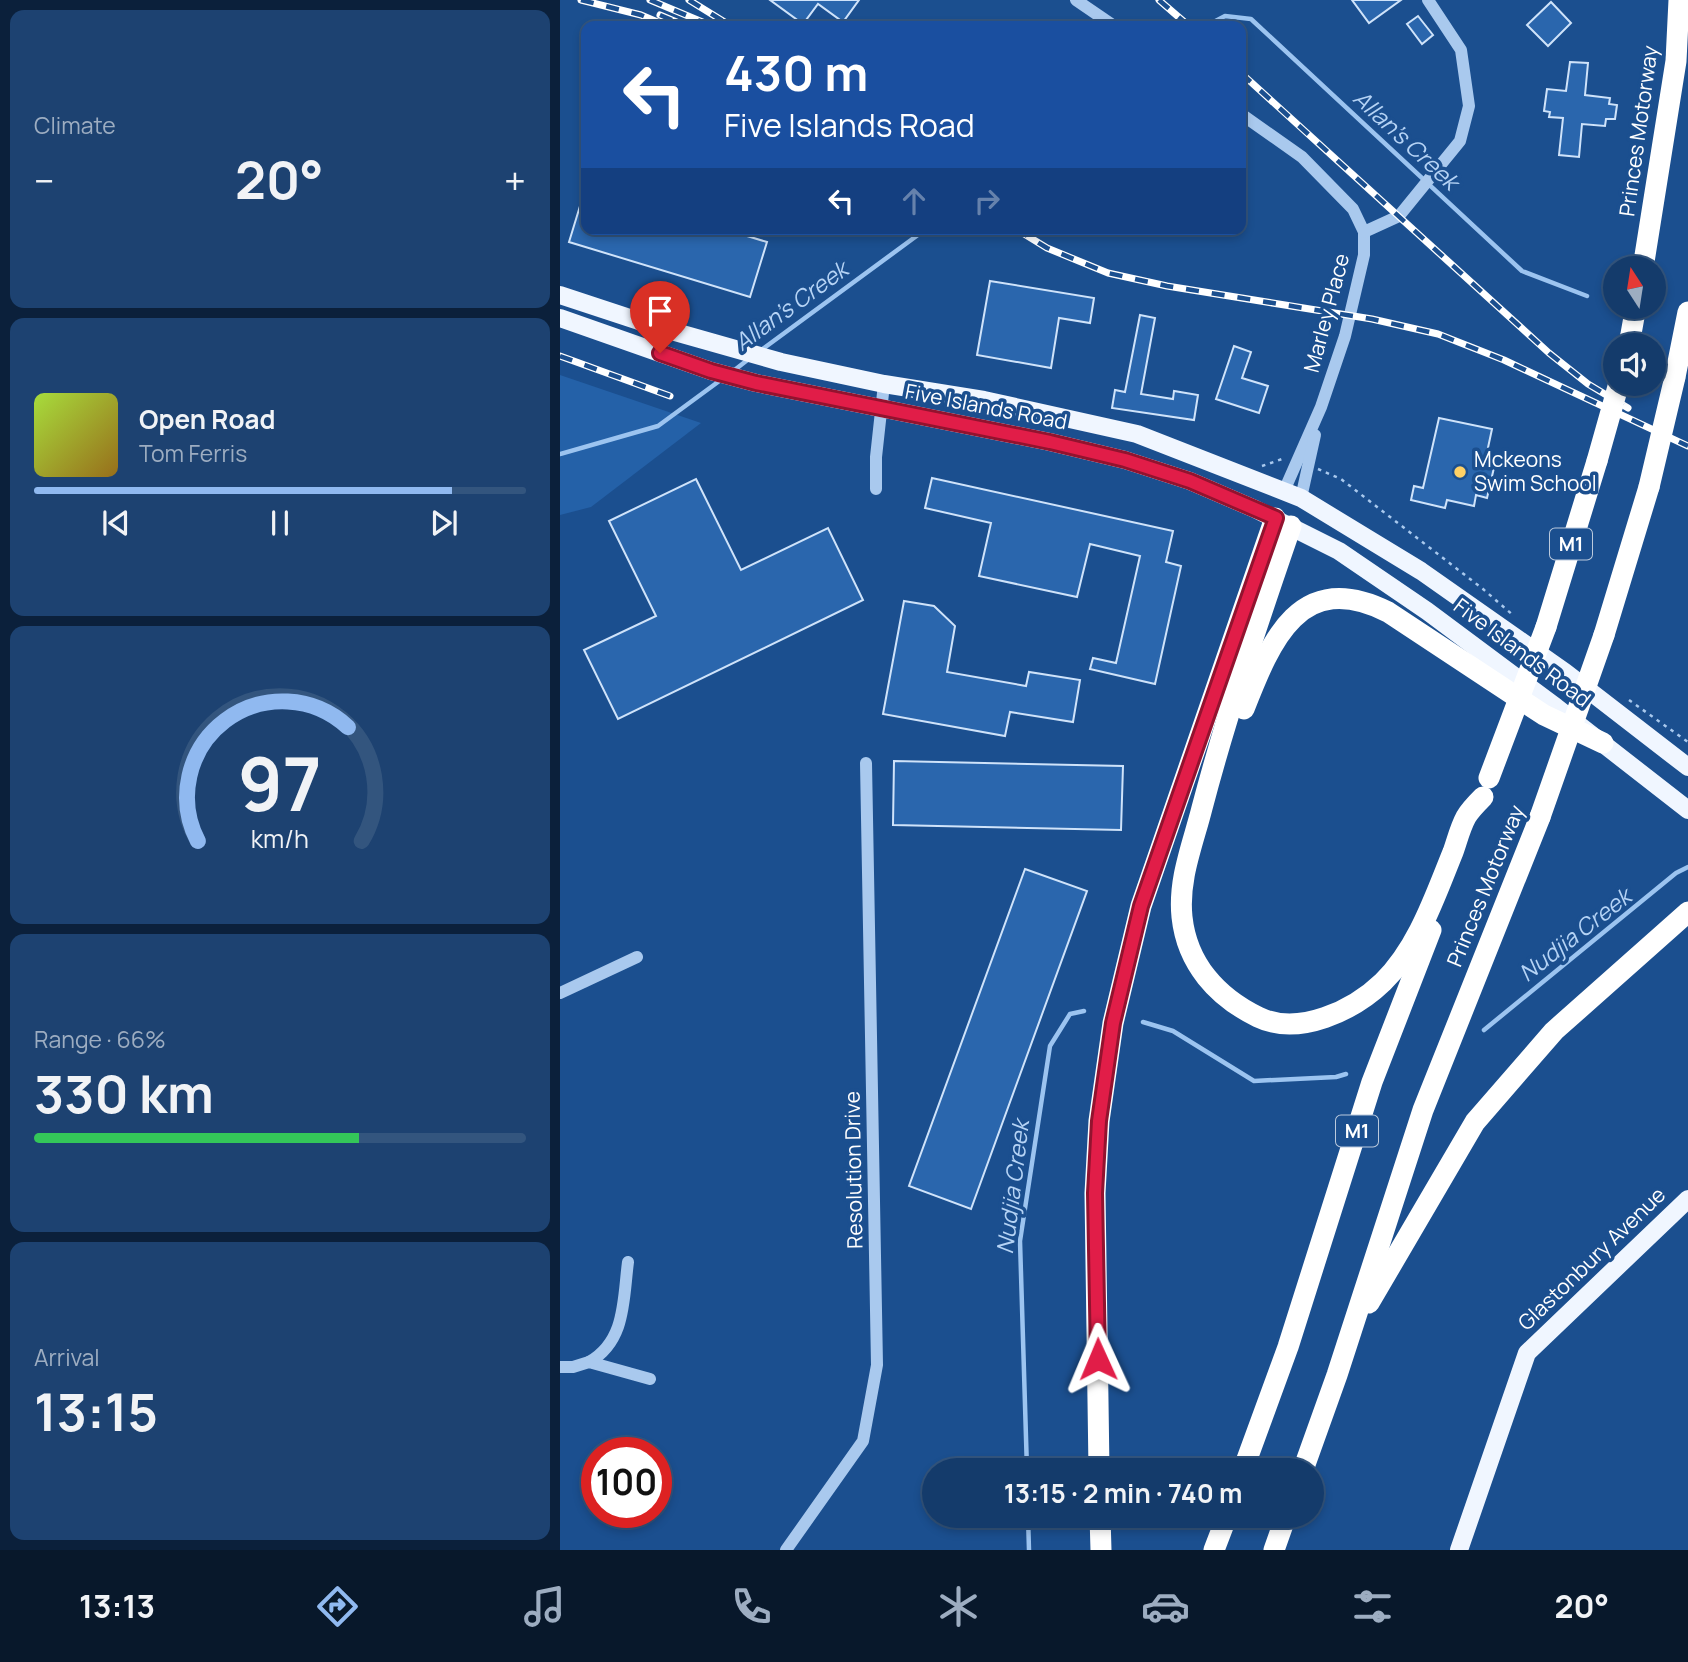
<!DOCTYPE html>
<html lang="en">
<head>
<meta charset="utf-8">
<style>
	:root { --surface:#143b6b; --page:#1d4271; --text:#f1f3f6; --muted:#9dadc1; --line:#33557e; --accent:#90b9f0 }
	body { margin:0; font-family:Manrope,sans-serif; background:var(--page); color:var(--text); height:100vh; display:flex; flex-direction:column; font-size:26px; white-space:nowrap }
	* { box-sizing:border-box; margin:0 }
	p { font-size:23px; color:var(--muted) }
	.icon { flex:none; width:38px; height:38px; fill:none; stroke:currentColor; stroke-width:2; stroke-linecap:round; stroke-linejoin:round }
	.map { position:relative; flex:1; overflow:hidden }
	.sheet { display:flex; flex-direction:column; gap:10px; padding:10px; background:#0b203b; width:560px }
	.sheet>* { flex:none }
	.guide { position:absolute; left:21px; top:21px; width:665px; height:214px; border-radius:14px; box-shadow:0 4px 10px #0003,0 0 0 2px var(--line); background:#1a4fa0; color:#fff; overflow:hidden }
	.needle { width:46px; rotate:348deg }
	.controls { position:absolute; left:1043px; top:256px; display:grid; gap:14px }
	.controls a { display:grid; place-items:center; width:63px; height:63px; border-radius:50%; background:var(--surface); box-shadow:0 4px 10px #0003,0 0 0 2px var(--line); font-size:35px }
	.speed { position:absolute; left:21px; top:1437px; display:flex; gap:14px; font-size:35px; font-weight:700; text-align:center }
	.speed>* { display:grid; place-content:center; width:91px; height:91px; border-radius:50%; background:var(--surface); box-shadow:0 4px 10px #0003,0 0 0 2px var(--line); line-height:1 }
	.speed .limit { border:10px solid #d22; background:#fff; color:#111 }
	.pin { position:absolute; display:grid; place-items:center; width:60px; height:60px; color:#fff; margin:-72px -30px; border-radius:50% 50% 50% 0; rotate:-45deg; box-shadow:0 0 7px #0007 }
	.pin .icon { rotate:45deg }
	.me { position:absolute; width:77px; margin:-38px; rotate:359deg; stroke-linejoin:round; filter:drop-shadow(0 0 5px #0008) }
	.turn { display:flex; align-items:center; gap:24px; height:147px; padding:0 28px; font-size:32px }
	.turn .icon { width:91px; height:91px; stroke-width:2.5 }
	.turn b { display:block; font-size:49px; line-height:60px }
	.lanes { display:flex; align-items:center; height:66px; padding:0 28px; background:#0003; justify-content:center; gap:35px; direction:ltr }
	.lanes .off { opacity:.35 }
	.big { font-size:52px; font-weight:700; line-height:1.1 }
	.sheet .widget { flex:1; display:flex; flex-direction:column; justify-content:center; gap:10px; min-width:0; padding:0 24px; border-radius:14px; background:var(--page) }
	.sheet .dial { align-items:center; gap:0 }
	.dial svg { height:182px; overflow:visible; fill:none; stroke:var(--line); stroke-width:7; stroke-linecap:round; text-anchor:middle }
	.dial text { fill:var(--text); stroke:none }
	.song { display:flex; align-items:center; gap:21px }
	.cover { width:84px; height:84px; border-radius:10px; background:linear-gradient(135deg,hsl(80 70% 55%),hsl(40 70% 35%)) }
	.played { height:7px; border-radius:4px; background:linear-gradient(90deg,var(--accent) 85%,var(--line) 85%) }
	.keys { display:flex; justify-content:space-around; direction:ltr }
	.heat { display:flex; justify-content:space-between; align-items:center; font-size:38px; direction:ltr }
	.charge { height:10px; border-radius:5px; background:linear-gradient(90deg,#34c759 66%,var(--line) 0) }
	.trip { position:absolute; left:362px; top:1458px; width:402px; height:70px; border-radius:35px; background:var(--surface); box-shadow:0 4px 10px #0003,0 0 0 2px var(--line); font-weight:700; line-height:70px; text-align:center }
	.menu { display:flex; height:112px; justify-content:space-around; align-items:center; background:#08182b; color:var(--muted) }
	.menu .icon { width:49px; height:49px }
	.menu .active { color:var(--accent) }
	.menu b { font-size:32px; color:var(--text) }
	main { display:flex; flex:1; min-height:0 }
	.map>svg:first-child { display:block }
</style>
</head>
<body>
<main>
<section class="sheet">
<div class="widget"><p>Climate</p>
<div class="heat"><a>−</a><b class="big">20°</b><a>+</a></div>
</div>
<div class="widget">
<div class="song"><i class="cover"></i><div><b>Open Road</b><p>Tom Ferris</p></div></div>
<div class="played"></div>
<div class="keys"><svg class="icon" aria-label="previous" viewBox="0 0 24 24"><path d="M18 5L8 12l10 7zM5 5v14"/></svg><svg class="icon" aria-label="pause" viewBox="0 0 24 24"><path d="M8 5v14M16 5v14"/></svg><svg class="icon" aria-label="next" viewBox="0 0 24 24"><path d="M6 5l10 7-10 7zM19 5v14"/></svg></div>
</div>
<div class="widget dial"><svg viewBox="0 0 100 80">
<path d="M14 69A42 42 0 1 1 86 69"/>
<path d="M14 69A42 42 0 0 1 80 19" stroke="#90b9f0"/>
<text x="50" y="56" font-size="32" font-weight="700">97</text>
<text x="50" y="72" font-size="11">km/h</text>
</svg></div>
<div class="widget"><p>Range · 66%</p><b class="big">330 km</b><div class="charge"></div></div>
<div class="widget"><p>Arrival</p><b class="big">13:15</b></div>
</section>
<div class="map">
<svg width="1128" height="1550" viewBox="0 0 1128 1550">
	<rect width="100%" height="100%" fill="#1b4f8f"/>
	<polygon fill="#2461a8" points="0,375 141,423 31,507 0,515"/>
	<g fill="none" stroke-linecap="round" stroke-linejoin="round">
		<g stroke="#9cc4f0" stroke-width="4.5">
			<polyline points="646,26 665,16 691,19 962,271 1027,296"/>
			<polyline points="200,351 366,229"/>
			<polyline points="172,372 190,358"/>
			<polyline points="0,454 98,426 162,379"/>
			<polyline points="583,1022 613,1031 694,1081 776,1077 786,1074"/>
			<polyline points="924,1030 1116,873 1128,867"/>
			<polyline points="467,1470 460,1241 490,1046 510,1014 524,1011"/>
			<polyline points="468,1516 469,1550"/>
		</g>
	</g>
	<g fill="#2a66ad" stroke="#cfe3fa" stroke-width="2">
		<polygon points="210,0 299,0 283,22 258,4 243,24"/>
		<polygon points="792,0 841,0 809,23"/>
		<polygon points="991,2 1011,23 988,46 967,25"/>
		<polygon points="858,16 873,35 862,44 847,24"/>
		<polygon points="1010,62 1028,63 1025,95 1050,98 1049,104 1057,105 1055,119 1046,119 1045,126 1022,124 1019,157 999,155 1003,118 989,117 990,112 984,111 987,89 1006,91"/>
		<polygon points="24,193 26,193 26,229 164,229 207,242 190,297 9,242"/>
		<polygon points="430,281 534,298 530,323 499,318 491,368 417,355"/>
		<polygon points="580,315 595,318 581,394 613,399 614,391 638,395 634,420 552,408 555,390 565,392"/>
		<polygon points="674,346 691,352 682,378 708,386 699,413 656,399"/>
		<polygon points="879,418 932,429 926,457 936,459 927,498 916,495 914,506 887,500 885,508 851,500 854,486 863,488"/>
		<polygon points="372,478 613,531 606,562 621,566 595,684 530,669 533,658 556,663 580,556 530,544 517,597 419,576 431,523 365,508"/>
		<polygon points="136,479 181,570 268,528 303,600 58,719 24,650 96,616 49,521"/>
		<polygon points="344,601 374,606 395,626 387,672 466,686 469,672 520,680 513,722 450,712 445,736 323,714"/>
		<polygon points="334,761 563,766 561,830 333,825"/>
		<polygon points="465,869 527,891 411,1209 349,1186"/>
	</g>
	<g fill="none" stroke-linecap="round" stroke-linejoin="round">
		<g stroke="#a9c9ee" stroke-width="2.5" stroke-dasharray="3.5 5" stroke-linecap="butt">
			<polyline points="702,466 725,458"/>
			<polyline points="758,469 781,479 923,589 954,616"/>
			<polyline points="1069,700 1128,742"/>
		</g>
		<g stroke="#a9c9ee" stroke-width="12">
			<polyline points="516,0 554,26"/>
			<polyline points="681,114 742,157 793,209 804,232 804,255 785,336 761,407 724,491"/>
			<polyline points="804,232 839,216 900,141 909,106 901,50 868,0"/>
			<polyline points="316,489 316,457 324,384"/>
			<polyline points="741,498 755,435"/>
			<polyline points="0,993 77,957"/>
			<path d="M 29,1362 C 66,1341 63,1300 68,1262"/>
			<polyline points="0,1367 13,1367 29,1362 90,1379"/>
			<polyline points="226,1550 303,1441 317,1365 306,763"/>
		</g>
		<g stroke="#f0f6ff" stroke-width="18">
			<polyline points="0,295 94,326 221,362 324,384 424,400 577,434 741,498 861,571 1005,672 1128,767"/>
			<polyline points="0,318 151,371 196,383 490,442 565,460 630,481 695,509 779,551 867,611 996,707 1128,810"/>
			<polyline points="899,1550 967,1353 1128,1199"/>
		</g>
		<g stroke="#fff" stroke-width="21">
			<polyline points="1083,268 1116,61 1119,0"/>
			<polyline points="1069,345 1076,306"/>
			<polyline points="1115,377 1128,312"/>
			<path d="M 731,526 C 699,619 667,713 642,808 C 633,844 618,879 622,917 C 627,964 657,997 698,1017 C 739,1037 794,1010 823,982 C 858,948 875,896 893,852 C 897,841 900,828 906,817 C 910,810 917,803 923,797"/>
			<polyline points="986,627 1037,461"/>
			<polyline points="1044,635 1089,487"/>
			<path d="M 684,709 C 711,640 740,568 828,612 L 984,715 L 1043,743"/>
			<polyline points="809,1303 915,1122 994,1031 1128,912"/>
			<polyline points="539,1470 535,1193 539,1121 553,1023 581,906 715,518"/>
			<polyline points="683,1470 728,1347 812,1082 871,930"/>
			<polyline points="743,1470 777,1375 863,1110 980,817"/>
			<polyline points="540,1516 541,1550"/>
			<polyline points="654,1550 667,1516"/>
			<polyline points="714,1550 726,1516"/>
		</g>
		<defs>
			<g id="rail">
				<polyline points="21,0 81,15 107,26"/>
				<polyline points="90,0 152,26"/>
				<polyline points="129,0 171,26"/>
				<polyline points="599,0 629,26"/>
				<polyline points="100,15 126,26"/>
				<polyline points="681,73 989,353 1028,384 1068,408"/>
				<polyline points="456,229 487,248 548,273 607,286 812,319 878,334 944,360 1128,446"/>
				<polyline points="0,356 110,396"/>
			</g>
		</defs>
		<use href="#rail" stroke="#fff" stroke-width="7"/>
		<use href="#rail" stroke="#1b4f8f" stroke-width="4.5" stroke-dasharray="13" stroke-linecap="butt"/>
		<g stroke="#fff" stroke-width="21">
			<polyline points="1037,461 1059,383"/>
			<polyline points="1089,487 1115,377"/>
			<polyline points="929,778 986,627"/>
			<polyline points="980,817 1044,635"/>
		</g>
	</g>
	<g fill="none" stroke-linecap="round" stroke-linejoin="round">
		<defs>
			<polyline id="route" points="100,353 151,371 196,383 490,442 565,460 630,481 716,518 581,906 553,1023 539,1121 535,1193 538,1359"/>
		</defs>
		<use href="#route" stroke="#92132f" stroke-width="18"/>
		<use href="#route" stroke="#e11d48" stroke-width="12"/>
	</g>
	<circle fill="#ffd166" stroke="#1b4f8f" stroke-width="2.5" cx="900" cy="472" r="7"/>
	<g text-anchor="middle" stroke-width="7" stroke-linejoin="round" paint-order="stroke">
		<g fill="#1b4f8f" stroke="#bbcadd" stroke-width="2">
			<rect x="990" y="528.5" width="42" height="31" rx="5"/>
			<rect x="776" y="1115.5" width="42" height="31" rx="5"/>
		</g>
		<g font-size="19" font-weight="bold" fill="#fff">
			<text x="1011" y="551">M1</text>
			<text x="797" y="1138">M1</text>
		</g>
		<g font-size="21" fill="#fff" stroke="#1b4f8f">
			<text transform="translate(1079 131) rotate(-82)" y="7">Princes Motorway</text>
			<text transform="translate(767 313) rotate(-75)" y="7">Marley Place</text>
			<text transform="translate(426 407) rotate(11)" y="7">Five Islands Road</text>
			<text transform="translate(962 653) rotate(37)" y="7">Five Islands Road</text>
			<text transform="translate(926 886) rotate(-68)" y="7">Princes Motorway</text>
			<text transform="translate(294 1170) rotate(-91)" y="7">Resolution Drive</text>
			<text transform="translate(1032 1259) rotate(-44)" y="7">Glastonbury Avenue</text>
		</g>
		<g font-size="21" fill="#fff" stroke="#1b4f8f" text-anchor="start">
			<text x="914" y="467">Mckeons<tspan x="914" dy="24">Swim School</tspan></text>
		</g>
		<g font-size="23" font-style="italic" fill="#b5d3f5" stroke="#1b4f8f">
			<text transform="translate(846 140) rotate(43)" y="8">Allan's Creek</text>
			<text transform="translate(231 306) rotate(-36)" y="8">Allan's Creek</text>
			<text transform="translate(1015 935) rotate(-38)" y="8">Nudjia Creek</text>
			<text transform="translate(453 1187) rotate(-83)" y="8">Nudjia Creek</text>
		</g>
	</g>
</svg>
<div class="controls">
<a><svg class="needle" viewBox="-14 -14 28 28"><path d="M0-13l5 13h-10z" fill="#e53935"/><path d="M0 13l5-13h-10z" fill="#9dadc1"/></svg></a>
<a><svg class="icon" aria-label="sound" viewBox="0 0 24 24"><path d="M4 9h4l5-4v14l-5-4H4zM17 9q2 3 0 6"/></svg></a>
</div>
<div class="speed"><div class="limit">100</div></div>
<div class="pin" style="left:100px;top:353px;background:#d93025"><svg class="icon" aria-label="arrive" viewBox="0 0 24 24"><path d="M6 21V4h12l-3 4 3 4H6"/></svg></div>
<svg class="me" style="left:538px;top:1359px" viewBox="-20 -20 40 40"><path d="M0-17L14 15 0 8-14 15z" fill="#e11d48" stroke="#fff" stroke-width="4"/></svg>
<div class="trip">13:15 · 2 min · 740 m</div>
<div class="guide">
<div class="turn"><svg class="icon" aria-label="left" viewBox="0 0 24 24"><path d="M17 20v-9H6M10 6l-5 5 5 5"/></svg><div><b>430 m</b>Five Islands Road</div></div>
<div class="lanes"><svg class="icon" aria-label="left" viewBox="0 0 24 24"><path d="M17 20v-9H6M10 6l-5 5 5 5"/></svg><svg class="icon off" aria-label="ahead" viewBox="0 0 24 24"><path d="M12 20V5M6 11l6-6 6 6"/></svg><svg class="icon off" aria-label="right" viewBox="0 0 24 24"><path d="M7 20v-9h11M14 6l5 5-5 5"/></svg></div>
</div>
</div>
</main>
<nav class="menu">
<b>13:13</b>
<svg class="icon active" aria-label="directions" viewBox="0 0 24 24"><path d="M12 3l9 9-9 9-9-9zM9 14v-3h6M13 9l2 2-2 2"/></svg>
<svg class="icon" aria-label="music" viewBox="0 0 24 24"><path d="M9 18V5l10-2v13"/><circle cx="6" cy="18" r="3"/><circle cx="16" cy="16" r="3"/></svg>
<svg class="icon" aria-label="phone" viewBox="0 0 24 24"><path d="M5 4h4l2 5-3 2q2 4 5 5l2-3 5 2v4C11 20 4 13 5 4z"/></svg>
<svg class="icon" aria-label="climate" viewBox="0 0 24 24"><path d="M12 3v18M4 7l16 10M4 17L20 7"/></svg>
<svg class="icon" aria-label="car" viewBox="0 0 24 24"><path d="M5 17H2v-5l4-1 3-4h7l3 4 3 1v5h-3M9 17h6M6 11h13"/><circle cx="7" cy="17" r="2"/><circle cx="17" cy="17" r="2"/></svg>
<svg class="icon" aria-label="filters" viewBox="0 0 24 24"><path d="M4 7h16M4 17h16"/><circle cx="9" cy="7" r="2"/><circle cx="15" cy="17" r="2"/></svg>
<b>20°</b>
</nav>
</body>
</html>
